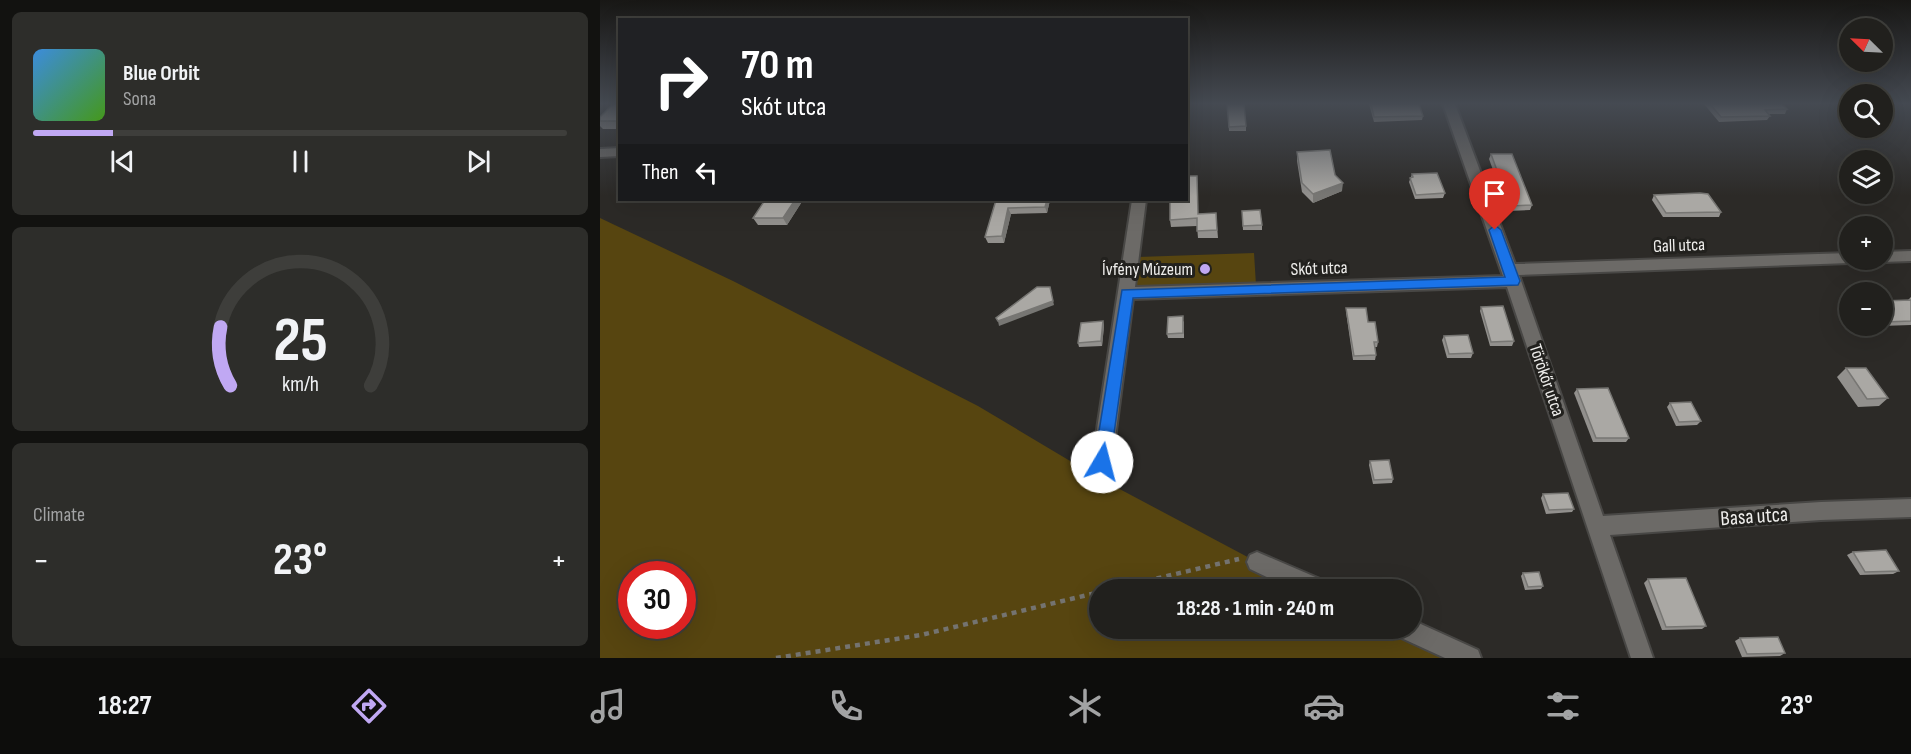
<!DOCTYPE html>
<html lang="en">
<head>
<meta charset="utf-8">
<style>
	:root { --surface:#21201d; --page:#2d2d2a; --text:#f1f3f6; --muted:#a2a3a4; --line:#3e3e3b; --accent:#c0a8f3 }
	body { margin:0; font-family:"Sofia Sans Condensed",sans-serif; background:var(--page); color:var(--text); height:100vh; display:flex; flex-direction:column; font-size:22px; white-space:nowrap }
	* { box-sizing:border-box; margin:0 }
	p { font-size:20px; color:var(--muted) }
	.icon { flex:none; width:33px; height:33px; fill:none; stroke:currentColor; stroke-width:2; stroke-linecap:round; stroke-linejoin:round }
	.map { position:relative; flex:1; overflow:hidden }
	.side { display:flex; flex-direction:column; gap:12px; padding:12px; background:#121210; width:600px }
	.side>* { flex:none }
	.guide { position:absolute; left:18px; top:18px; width:570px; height:183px; border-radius:0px; box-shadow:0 6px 24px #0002,0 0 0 2px var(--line); background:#202124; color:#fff; overflow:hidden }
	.needle { width:39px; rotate:294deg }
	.fabs { position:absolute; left:1239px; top:18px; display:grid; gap:12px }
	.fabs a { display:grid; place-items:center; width:54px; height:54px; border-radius:50%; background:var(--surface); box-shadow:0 6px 24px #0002,0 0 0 2px var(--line); font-size:30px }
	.speed { position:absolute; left:18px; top:561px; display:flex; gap:12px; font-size:30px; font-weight:700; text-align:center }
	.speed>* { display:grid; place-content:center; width:78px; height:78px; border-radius:50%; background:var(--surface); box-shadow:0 6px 24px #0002,0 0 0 2px var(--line); line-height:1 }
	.speed .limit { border:9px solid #d22; background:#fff; color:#111 }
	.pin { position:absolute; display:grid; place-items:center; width:51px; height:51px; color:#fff; margin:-62px -26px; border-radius:50% 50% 50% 0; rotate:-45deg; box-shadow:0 0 6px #0007 }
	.pin .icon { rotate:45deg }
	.me { position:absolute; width:66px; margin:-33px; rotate:8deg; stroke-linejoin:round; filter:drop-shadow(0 0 4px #0008) }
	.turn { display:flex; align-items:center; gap:21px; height:126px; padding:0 24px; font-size:27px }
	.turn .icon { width:78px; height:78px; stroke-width:2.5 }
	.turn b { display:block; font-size:42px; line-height:51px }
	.then { display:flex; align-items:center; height:57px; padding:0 24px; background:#0003; gap:12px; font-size:22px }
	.big { font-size:45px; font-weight:700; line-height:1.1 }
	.side .card { flex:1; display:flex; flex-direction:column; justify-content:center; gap:9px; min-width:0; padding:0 21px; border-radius:9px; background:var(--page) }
	.side .dial { align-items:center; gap:0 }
	.dial svg { height:156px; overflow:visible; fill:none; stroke:var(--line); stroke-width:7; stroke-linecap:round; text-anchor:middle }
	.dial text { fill:var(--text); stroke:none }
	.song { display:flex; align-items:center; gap:18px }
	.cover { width:72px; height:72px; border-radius:9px; background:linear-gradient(135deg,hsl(210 70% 55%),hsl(100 70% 35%)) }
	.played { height:6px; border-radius:3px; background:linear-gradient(90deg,var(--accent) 15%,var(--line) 15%) }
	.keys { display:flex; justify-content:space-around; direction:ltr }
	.heat { display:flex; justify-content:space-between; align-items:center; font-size:33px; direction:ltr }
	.trip { position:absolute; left:489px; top:579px; width:333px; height:60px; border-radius:30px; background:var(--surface); box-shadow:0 6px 24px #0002,0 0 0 2px var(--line); font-weight:700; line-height:60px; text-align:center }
	.menu { display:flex; height:96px; justify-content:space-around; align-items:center; background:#0d0d0c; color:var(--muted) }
	.menu .icon { width:42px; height:42px }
	.menu .active { color:var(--accent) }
	.menu b { font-size:27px; color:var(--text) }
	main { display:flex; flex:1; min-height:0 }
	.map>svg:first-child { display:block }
</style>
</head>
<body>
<main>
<section class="side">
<div class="card">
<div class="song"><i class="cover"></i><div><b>Blue Orbit</b><p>Sona</p></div></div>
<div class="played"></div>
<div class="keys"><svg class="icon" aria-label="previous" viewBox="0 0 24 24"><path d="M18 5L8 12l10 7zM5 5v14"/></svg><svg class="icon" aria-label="pause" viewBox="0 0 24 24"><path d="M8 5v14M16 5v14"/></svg><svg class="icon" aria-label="next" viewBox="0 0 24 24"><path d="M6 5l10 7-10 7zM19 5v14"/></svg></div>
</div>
<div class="card dial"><svg viewBox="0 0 100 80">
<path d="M14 69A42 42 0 1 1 86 69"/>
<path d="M14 69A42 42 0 0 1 9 39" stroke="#c0a8f3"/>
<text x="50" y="56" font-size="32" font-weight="700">25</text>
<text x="50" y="72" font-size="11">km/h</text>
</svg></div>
<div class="card"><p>Climate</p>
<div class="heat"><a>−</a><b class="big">23°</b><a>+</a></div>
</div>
</section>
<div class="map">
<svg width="1311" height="658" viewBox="0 0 1311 658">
	<rect width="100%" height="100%" fill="#2c2a27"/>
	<g fill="#574510" fill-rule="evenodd">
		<path d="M 0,218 L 133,281 L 378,406 L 497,477 L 657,562 L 719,589 L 500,590 L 500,628 L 805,629 L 870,658 L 0,658 ZM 32,574 L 82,574 L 82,626 L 32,626 Z"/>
		<polygon points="654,253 656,285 541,288 535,284 538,257"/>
	</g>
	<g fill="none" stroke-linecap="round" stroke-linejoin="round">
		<defs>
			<g id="minor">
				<polygon points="843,104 855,104 915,264 1250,253 1250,260 1257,260 1250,263 919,275 1003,516 1221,502 1311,499 1311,517 1221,520 1010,535 1053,658 1031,658 907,287 533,299 512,462 509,468 502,470 495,468 492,462 532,200 546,200 535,287 903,276"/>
				<polygon points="20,148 20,156 0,157 0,149"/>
				<polygon points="1311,251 1311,261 1282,262 1276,260 1282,260 1282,252"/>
				<polygon points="657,552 727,582 730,590 694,590 650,569 647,562 650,555"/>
				<polygon points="812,620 878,650 881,658 845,658 797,636 794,628 812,628"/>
			</g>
		</defs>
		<use href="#minor" stroke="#484745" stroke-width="4"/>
		<g stroke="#747370" stroke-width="4.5" stroke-dasharray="5 5" stroke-linecap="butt">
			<polyline points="508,590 639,559"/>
			<polyline points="176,658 321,635 500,592"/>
		</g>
		<use href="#minor" fill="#6c6a67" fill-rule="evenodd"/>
	</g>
	<g fill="#92908d">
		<polygon points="20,104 20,129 3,129 0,126 0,117"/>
		<polygon points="627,104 646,126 646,131 629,131"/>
		<polygon points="769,104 819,104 823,116 822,120 774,122"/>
		<polygon points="1104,104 1182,104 1187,109 1185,114 1169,114 1170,116 1167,120 1119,122"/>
		<polygon points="697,152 735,175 742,191 713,203 702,192 697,161"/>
		<polygon points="891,154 932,205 930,210 908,211 889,159"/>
		<polygon points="812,174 845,193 843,198 815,199 809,182"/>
		<polygon points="598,183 598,214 616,213 618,238 598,238 597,226 571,227 570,220"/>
		<polygon points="1054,195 1121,212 1119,217 1063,217 1052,200"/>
		<polygon points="203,200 187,225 158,225 153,218"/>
		<polygon points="396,200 450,200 447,213 411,214 404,243 388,243 385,237"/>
		<polygon points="642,211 662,225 662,230 643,230"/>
		<polygon points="1311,297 1311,325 1281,326 1282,326 1282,301 1308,300"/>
		<polygon points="881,307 914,341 912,346 890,346 880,311"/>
		<polygon points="746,308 768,322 778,342 777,347 775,347 776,355 775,360 753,360 746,312"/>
		<polygon points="503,321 504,326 502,346 479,347 478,343"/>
		<polygon points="584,321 584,338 568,338 567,334"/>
		<polygon points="844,336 873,353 871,358 847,358 842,340"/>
		<polygon points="1246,368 1288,398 1279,406 1258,407 1237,377"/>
		<polygon points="977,389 1029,438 1026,442 993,442 974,393"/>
		<polygon points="1070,403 1101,421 1097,425 1076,426 1067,407"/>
		<polygon points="770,461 793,479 792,483 773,484 769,465"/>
		<polygon points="943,494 974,509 972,512 946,514 941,498"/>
		<polygon points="1253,552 1299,571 1293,574 1260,575 1247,555"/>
		<polygon points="923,573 943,586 941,589 925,590 921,576"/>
		<polygon points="1048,579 1106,626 1102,629 1062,630 1044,583"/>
		<polygon points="1140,638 1185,653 1180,656 1142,657 1135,641"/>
	</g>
	<g fill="#777673">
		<polygon points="743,183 742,191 713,203 713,194"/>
		<polygon points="195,200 203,200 187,225 183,218"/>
		<polygon points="447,200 450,200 447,213 445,207"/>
		<polygon points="408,208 411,214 404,243 402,236"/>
		<polygon points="450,287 454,305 399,326 398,321"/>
		<polygon points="503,321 504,326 502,346 501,341"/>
	</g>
	<g fill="#aaa8a4" stroke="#777673" stroke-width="1.5">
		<polygon points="13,104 20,104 20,121 0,121 0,117"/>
		<polygon points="627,104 644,104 646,126 629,127"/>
		<polygon points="771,104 819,104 823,116 774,117"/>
		<polygon points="1110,104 1182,104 1187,109 1165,110 1170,116 1121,117"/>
		<polygon points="730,150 735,175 743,183 713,194 702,183 697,152"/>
		<polygon points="891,154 912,154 932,205 910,206"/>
		<polygon points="837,173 845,193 816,195 810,178 813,177 812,174"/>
		<polygon points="586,176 597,176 598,214 616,213 617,230 597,231 597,218 570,220 570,200 586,200"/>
		<polygon points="1100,193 1108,194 1121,212 1066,213 1054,195"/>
		<polygon points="165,200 195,200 183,218 153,218"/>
		<polygon points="396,200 447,200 445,207 408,208 402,236 385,237"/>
		<polygon points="660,210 662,225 643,226 642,211"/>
		<polygon points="437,287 450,287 453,301 398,321 396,318"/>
		<polygon points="1311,300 1311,321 1286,322 1282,318 1282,301"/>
		<polygon points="903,306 914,341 891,342 881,307"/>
		<polygon points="746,308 766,308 768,322 775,322 778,342 774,342 776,355 754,356"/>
		<polygon points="583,316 583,333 567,334 568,317"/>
		<polygon points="503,321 501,341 478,343 481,323"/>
		<polygon points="868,335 873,353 849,354 844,336"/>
		<polygon points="1246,368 1266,368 1288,398 1267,399"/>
		<polygon points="1008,388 1029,438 996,438 977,389"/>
		<polygon points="1091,402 1101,421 1079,422 1070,403"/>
		<polygon points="789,460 793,479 774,480 770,461"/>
		<polygon points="968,493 974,509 949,510 943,494"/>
		<polygon points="1286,550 1299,571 1265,572 1253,552"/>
		<polygon points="939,572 943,586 928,587 923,573"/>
		<polygon points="1086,578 1106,626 1066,627 1048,579"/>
		<polygon points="1178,637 1185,653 1147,654 1140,638"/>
	</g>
	<linearGradient id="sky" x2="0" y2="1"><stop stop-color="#181715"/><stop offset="0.53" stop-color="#454a52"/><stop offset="1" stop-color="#454a52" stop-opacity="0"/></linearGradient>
	<rect width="1311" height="196" fill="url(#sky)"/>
	<polygon fill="#1a73e8" stroke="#114b97" stroke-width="1.5" points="895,225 901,230 920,281 918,285 533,298 510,462 508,467 502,469 496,467 494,462 522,290 905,277 889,230"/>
	<circle fill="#c0a8f3" stroke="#22211e" stroke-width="2" cx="605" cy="269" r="6"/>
	<g text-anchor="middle" stroke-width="6" stroke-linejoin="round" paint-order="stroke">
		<g font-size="18" fill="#eeedeb" stroke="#22211e">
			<text transform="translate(1079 245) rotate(-2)" y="6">Gall utca</text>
			<text transform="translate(719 268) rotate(-2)" y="6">Skót utca</text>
			<text transform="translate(947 380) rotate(71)" y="6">Törökőr utca</text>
		</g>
		<g font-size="18" fill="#eeedeb" stroke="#22211e" text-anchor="end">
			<text x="593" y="275">Ívfény Múzeum</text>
		</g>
		<g font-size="21" fill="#eeedeb" stroke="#22211e">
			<text transform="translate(1154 516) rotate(-4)" y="7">Basa utca</text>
		</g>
	</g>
</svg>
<div class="fabs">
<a><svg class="needle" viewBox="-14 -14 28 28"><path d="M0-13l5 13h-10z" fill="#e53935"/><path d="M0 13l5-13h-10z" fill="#a2a3a4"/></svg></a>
<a><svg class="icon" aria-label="search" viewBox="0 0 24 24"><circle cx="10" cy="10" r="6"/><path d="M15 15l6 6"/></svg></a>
<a><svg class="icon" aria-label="layers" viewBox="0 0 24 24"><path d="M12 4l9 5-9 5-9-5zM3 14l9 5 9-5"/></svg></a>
<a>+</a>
<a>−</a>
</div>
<div class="speed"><div class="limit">30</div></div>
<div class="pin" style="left:895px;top:230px;background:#d93025"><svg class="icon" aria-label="arrive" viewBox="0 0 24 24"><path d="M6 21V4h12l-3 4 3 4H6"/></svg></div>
<svg class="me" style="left:502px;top:462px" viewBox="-20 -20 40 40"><circle r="19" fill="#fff"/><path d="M0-13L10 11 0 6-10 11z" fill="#1a73e8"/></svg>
<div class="trip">18:28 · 1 min · 240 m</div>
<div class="guide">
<div class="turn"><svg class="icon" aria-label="right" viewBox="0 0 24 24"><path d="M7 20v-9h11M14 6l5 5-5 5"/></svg><div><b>70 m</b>Skót utca</div></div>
<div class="then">Then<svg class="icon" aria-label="left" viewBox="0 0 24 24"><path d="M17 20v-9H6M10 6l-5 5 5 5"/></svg></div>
</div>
</div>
</main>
<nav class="menu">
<b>18:27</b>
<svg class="icon active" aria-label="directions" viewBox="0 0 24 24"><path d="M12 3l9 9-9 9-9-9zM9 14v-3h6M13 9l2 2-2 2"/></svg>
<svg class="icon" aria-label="music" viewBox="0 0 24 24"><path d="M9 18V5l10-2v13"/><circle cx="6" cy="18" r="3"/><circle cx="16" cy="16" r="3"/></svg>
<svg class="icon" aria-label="phone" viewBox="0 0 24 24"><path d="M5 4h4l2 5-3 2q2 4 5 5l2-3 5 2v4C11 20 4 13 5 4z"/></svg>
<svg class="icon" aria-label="climate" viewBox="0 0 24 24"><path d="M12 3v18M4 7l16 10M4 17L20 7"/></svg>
<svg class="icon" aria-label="car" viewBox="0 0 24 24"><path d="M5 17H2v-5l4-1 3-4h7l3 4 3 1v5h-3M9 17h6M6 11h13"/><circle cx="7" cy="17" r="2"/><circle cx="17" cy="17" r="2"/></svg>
<svg class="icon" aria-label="filters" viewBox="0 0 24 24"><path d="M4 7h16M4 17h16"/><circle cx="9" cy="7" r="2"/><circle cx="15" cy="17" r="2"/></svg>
<b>23°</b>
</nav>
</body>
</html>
